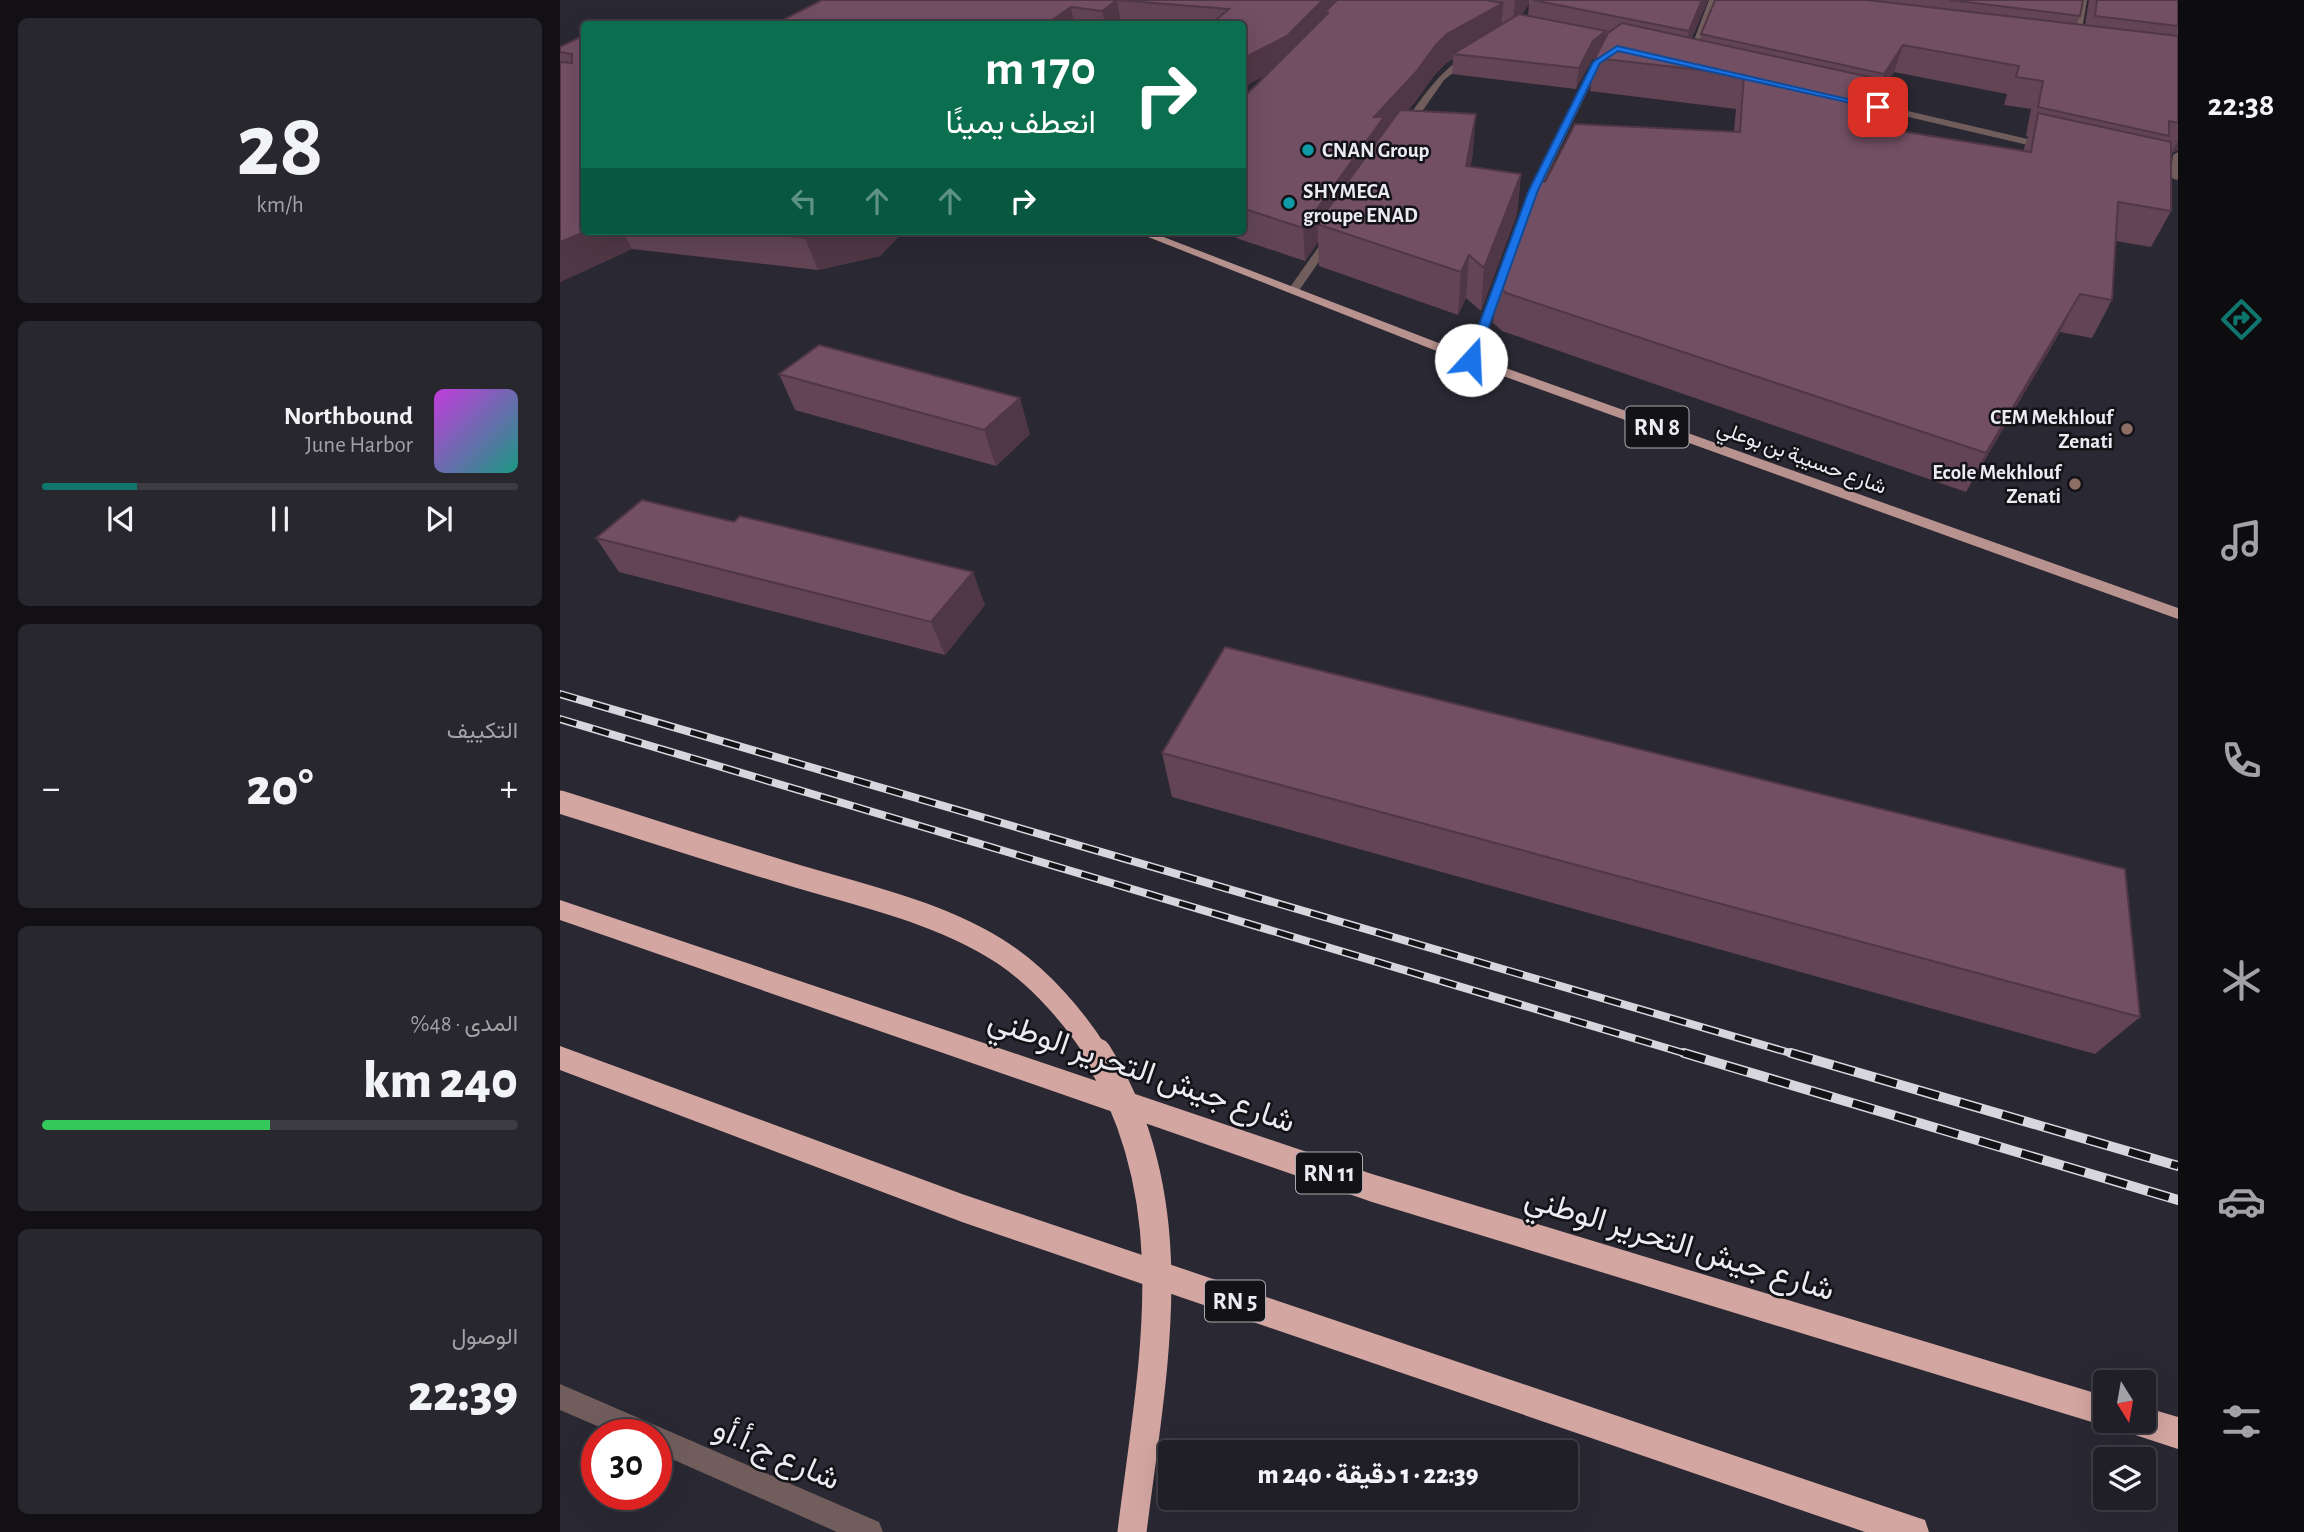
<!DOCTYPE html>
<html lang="ar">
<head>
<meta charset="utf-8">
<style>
	:root { --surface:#201e26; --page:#28272e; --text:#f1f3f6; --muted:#a2a2a7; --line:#3d3c43; --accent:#0f766e }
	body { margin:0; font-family:"Alegreya Sans",Vazirmatn,sans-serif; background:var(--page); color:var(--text); direction:rtl; height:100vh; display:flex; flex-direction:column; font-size:26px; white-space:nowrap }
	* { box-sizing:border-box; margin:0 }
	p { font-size:23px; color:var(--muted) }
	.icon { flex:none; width:38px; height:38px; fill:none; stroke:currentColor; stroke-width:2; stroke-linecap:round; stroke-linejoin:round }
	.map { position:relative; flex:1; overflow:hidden; direction:ltr }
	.panel { display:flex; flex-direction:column; gap:18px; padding:18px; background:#121015; width:560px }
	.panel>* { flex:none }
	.banner { position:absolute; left:21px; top:21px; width:665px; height:214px; border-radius:7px; box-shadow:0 7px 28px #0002,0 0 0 2px var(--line); direction:rtl; background:#0b6e4f; color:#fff; overflow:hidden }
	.needle { width:46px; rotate:169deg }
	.buttons { position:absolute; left:1533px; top:1370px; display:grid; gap:14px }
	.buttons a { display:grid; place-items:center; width:63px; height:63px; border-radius:7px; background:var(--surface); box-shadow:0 7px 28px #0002,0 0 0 2px var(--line); font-size:35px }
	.speed { position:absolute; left:21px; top:1419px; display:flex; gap:14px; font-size:35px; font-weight:700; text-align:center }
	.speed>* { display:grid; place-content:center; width:91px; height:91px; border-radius:50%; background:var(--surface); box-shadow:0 7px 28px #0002,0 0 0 2px var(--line); line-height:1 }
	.speed .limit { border:10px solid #d22; background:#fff; color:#111 }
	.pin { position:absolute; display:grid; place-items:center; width:60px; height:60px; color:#fff; margin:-30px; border-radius:14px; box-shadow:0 4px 10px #0006 }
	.me { position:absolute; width:77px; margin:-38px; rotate:20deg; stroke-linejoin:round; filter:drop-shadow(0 0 5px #0008) }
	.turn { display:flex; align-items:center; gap:24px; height:147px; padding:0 35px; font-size:32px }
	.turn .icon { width:91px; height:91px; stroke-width:2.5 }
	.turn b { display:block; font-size:49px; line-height:60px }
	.lanes { display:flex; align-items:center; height:66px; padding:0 35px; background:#0003; justify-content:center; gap:35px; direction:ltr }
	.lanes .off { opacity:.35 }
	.big { font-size:52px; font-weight:800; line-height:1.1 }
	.panel .tile { flex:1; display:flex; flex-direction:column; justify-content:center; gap:10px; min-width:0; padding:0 24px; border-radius:10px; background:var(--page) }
	.panel .dial { align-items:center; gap:0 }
	.dial b { font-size:91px; line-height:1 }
	.song { display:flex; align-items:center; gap:21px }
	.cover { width:84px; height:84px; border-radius:10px; background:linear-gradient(135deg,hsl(290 70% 55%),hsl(170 70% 35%)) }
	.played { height:7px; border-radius:4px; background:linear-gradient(90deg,var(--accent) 20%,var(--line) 20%) }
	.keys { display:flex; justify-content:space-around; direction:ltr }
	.heat { display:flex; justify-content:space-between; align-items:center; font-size:38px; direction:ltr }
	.charge { height:10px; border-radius:5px; background:linear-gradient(90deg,#34c759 48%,var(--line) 0) }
	.trip { position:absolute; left:598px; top:1440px; width:420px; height:70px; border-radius:7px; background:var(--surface); box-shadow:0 7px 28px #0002,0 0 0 2px var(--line); font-weight:800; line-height:70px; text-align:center; direction:rtl }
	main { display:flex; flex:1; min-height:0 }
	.menu { display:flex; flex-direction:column; width:126px; justify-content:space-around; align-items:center; background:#0d0c0f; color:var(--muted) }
	.menu .icon { width:49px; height:49px }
	.menu .active { color:var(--accent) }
	.menu b { font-size:32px; color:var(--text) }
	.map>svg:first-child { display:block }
</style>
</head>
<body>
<main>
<nav class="menu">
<b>22:38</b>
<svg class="icon active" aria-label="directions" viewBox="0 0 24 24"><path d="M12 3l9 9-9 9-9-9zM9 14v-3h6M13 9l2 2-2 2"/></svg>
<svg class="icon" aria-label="music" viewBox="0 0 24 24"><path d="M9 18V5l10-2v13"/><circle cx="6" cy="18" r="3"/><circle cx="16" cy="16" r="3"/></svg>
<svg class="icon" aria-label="phone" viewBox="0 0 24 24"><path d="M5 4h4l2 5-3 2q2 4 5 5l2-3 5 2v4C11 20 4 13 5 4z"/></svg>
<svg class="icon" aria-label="climate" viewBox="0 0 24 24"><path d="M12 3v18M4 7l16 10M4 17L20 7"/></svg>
<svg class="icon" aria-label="car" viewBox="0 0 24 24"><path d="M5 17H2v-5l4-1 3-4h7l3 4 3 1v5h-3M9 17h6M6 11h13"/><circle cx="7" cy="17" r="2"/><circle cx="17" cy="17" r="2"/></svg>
<svg class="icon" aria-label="filters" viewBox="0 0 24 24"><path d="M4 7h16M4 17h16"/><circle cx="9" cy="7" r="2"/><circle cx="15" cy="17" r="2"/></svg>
</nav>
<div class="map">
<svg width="1618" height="1532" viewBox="0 0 1618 1532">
	<rect width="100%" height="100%" fill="#2a2833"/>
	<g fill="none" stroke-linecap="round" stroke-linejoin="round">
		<g fill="#715e5c" fill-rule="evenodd">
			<polygon points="1149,0 1157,0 1132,62 1125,64"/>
			<polygon points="1519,0 1527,0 1519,48 1515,50 1511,48"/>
			<polygon points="1047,51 1054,53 1041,63 974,202 965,204 964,202 1033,62"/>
			<path d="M 910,52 L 917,54 L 884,80 L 847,133 L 841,133 L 839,131 C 860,100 878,72 910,52 Z"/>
			<polygon points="1288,97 1489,144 1494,147 1489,150 1285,102 1284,100"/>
			<polygon points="1618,152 1618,180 1583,170 1588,167 1611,172 1613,155"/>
			<polygon points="767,235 776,237 738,292 730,292 728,290"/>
			<polygon points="940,269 950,271 917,360 907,363 905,360"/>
			<polygon points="0,1384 319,1522 323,1532 277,1532 96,1452 96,1435 58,1435 0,1410"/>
		</g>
		<polygon fill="#b8928e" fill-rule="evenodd" points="573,231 588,231 915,357 1618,608 1618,619 907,363"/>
		<g fill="#d3a6a1" fill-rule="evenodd">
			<polygon points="0,900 812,1174 1545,1396 1545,1421 1556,1421 1545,1426 812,1202 0,920"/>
			<polygon points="0,1046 402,1194 1353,1516 1365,1520 1369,1532 1305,1532 402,1222 0,1070"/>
			<polygon points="1584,1407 1618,1417 1618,1449 1566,1432 1561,1421 1584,1421"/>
		</g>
		<defs>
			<g id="rail-far1">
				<polyline points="0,694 1237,1055"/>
				<polyline points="0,719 1130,1055"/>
			</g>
			<g id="rail">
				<polyline points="1124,1053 1618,1200"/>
				<polyline points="1231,1053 1618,1166"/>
			</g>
		</defs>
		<use href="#rail-far1" stroke="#d7d6dd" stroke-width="8"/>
		<use href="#rail" stroke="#d7d6dd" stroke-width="10"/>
		<use href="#rail-far1" stroke="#131217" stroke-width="5" stroke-dasharray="17" stroke-linecap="butt"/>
		<use href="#rail" stroke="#131217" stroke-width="7" stroke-dasharray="22" stroke-linecap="butt"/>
		<path stroke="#d3a6a1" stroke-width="23" d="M 0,802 C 80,827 159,853 240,877 C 308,897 384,914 444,954 C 481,979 515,1018 538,1055"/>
		<path stroke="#d3a6a1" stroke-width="29" d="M 537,1053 C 630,1202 592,1369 572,1532"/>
	</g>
	<g fill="#624455" fill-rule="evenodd">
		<path d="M 262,0 L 1148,0 L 1132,38 L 1140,40 L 1141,34 L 1155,0 L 1523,0 L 1520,16 L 1517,24 L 1525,25 L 1529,0 L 1618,0 L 1618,150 L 1611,153 L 1611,211 L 1591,247 L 1556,241 L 1552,300 L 1532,338 L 1500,332 L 1406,492 L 942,331 L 933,323 L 937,285 L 985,182 L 1174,132 L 1176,109 L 1030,91 L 1035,57 L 1031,61 L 1016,89 L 892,74 L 893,59 L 886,63 L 875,74 L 855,102 L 848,110 L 913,153 L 910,167 L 961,174 L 957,214 L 921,311 L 906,298 L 898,315 L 759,266 L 758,242 L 745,261 L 676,238 L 675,231 L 682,231 L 682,99 L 707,74 L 682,24 L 215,24 ZM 969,4 L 968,16 L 961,14 L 964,11 ZM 1334,72 L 1447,94 L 1444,105 L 1471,109 L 1466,136 L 1468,137 L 1463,151 L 1300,125 L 1308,112 L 1312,101 L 1315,102 Z"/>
		<polygon points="24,35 24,231 344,231 320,256 258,270 72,249 0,282 0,47"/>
		<polygon points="219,374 470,434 436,466 235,410"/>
		<polygon points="36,538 425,605 385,655 59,572"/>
		<polygon points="602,753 1580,1017 1535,1054 612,797"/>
	</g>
	<g fill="#503745">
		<polygon points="557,0 561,24 545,24 542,11"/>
		<polygon points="763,0 789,0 728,63 682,88 682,59"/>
		<polygon points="955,0 969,0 969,4 953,23"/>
		<polygon points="1142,0 1148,0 1123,58 1129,31"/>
		<polygon points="943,3 941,31 893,54 893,59 886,63 875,74 855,102 824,137 757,224 758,242 745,261 743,228 814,117 887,34"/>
		<polygon points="511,7 514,24 486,24"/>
		<polygon points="1046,31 1043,51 1031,61 1016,89 1019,68 1033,41"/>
		<polygon points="1343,45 1334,72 1315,102 1324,74"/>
		<polygon points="1319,79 1308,112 1279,158 1290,123"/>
		<polygon points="916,114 913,153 903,207 906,166"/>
		<polygon points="1618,141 1618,150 1611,154"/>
		<polygon points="961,174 957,214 921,311 924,268"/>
		<polygon points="26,231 63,231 72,249 0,282 0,242"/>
		<polygon points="282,231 344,231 320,256 258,270 245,238"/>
		<polygon points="909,255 906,298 898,315 901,272"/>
		<polygon points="1520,294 1500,332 1406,492 1426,453"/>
		<polygon points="460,398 470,434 436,466 424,430"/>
		<polygon points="413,572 425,605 385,655 371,622"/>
	</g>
	<g fill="#724f63" stroke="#503745" stroke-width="2">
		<polygon points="262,0 763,0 727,36 682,59 682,24 651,24 669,9 557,0 542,11 511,7 486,24 215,24"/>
		<polygon points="777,0 926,0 943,3 887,34 876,45 856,72 814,117 824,117 743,228 682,208 682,99 769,12 760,17"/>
		<polygon points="973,0 1142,0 1129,31"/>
		<polygon points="1155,0 1307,0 1618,36 1618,123 1609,121 1609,136 1478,107 1483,81 1456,77 1459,66 1343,45 1324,74 1141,34"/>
		<polygon points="1390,0 1523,0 1520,16"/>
		<polygon points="1537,0 1618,0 1618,26 1535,16"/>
		<polygon points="959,14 1046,31 1033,41 1019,68 893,54"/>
		<polygon points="1062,23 1319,79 1290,123 1471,152 1478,113 1611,142 1611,211 1558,202 1552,300 1520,294 1426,453 946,293 937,285 976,181 985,182 1015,124 1180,132 1184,75 1035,58 1048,33"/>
		<polygon points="24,35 24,231 26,231 0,242 0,62 12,63 12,54 0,52 0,47"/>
		<polygon points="840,110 916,114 906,166 961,174 924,268 909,255 901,272 757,224"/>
		<polygon points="177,231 282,231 245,238"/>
		<polygon points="259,345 460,398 424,430 219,374"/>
		<polygon points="82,500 174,522 180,516 413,572 371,622 36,538"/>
		<polygon points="665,647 1565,869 1580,1017 602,753"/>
	</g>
	<polygon fill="#1a73e8" stroke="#114b97" stroke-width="2" points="1057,46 1322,107 1318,109 1058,51 1040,63 978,190 917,360 907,362 906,360 969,190 1033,62"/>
	<g fill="#0f9aa8" stroke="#131217" stroke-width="2.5">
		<circle cx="748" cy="150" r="7"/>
		<circle cx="729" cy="203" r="7"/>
	</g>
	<g fill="#8d6e63" stroke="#131217" stroke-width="2.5">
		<circle cx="1567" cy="429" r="7"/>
		<circle cx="1515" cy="484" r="7"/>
	</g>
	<g text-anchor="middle" stroke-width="5" stroke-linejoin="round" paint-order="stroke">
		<g font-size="21" font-weight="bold" fill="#ecebf2" stroke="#131217" text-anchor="start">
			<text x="762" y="157">CNAN Group</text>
			<text x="743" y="198">SHYMECA<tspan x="743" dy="24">groupe ENAD</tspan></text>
			<text x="1553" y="424" text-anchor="end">CEM Mekhlouf<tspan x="1553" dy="24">Zenati</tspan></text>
			<text x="1501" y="479" text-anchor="end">Ecole Mekhlouf<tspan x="1501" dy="24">Zenati</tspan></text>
		</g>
		<g font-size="21" fill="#ecebf2" stroke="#131217">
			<text transform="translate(1242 457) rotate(20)" y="7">شارع حسيبة بن بوعلي</text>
		</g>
		<g fill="#131217" stroke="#abaab0" stroke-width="2">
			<rect x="1065.5" y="406.5" width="63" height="41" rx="5"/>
			<rect x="736" y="1152.5" width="66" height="41" rx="5"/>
			<rect x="645" y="1280.5" width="60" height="41" rx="5"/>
		</g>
		<g font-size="24" font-weight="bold" fill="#ecebf2">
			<text x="1097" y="435">RN 8</text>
			<text x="769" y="1181">RN 11</text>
			<text x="675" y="1309">RN 5</text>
		</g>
		<g font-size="32" fill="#ecebf2" stroke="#131217">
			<text transform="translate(582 1070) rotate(19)" y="11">شارع جيش التحرير الوطني</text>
			<text transform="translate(1120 1243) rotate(17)" y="11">شارع جيش التحرير الوطني</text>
			<text transform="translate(217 1453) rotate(24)" y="11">شارع ج.أ.أو</text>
		</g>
	</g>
</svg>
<div class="buttons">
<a><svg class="needle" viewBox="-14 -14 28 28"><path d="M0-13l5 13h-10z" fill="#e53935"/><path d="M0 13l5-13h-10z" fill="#a2a2a7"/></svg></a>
<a><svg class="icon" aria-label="layers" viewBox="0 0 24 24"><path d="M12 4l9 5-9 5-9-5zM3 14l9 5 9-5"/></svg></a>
</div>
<div class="speed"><div class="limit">30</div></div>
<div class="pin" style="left:1318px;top:107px;background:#d93025"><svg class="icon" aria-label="arrive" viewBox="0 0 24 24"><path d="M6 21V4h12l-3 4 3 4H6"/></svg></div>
<svg class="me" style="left:911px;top:360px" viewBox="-20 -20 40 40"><circle r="19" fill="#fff"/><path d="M0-13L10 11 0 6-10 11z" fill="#1a73e8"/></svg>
<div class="trip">22:39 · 1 دقيقة · 240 m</div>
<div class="banner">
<div class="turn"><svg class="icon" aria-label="right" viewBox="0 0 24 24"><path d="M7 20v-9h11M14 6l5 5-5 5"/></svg><div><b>170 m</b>انعطف يمينًا</div></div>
<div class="lanes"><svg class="icon off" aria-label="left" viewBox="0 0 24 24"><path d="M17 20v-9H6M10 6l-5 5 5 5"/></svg><svg class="icon off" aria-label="ahead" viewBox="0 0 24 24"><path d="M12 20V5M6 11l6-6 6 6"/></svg><svg class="icon off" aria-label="ahead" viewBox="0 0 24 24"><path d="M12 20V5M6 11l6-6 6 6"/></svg><svg class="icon" aria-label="right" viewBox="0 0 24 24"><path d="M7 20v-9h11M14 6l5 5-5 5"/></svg></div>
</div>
</div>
<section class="panel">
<div class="tile dial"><b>28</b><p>km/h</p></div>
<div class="tile">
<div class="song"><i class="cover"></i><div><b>Northbound</b><p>June Harbor</p></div></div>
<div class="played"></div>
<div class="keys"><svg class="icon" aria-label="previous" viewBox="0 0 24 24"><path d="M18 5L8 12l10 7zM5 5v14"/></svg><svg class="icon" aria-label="pause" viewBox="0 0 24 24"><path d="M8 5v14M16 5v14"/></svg><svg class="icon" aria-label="next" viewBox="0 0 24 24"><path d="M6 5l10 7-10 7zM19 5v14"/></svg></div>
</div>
<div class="tile"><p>التكييف</p>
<div class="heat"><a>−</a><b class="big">20°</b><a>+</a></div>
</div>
<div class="tile"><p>المدى · 48%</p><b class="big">240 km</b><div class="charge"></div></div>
<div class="tile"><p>الوصول</p><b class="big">22:39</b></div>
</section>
</main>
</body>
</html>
